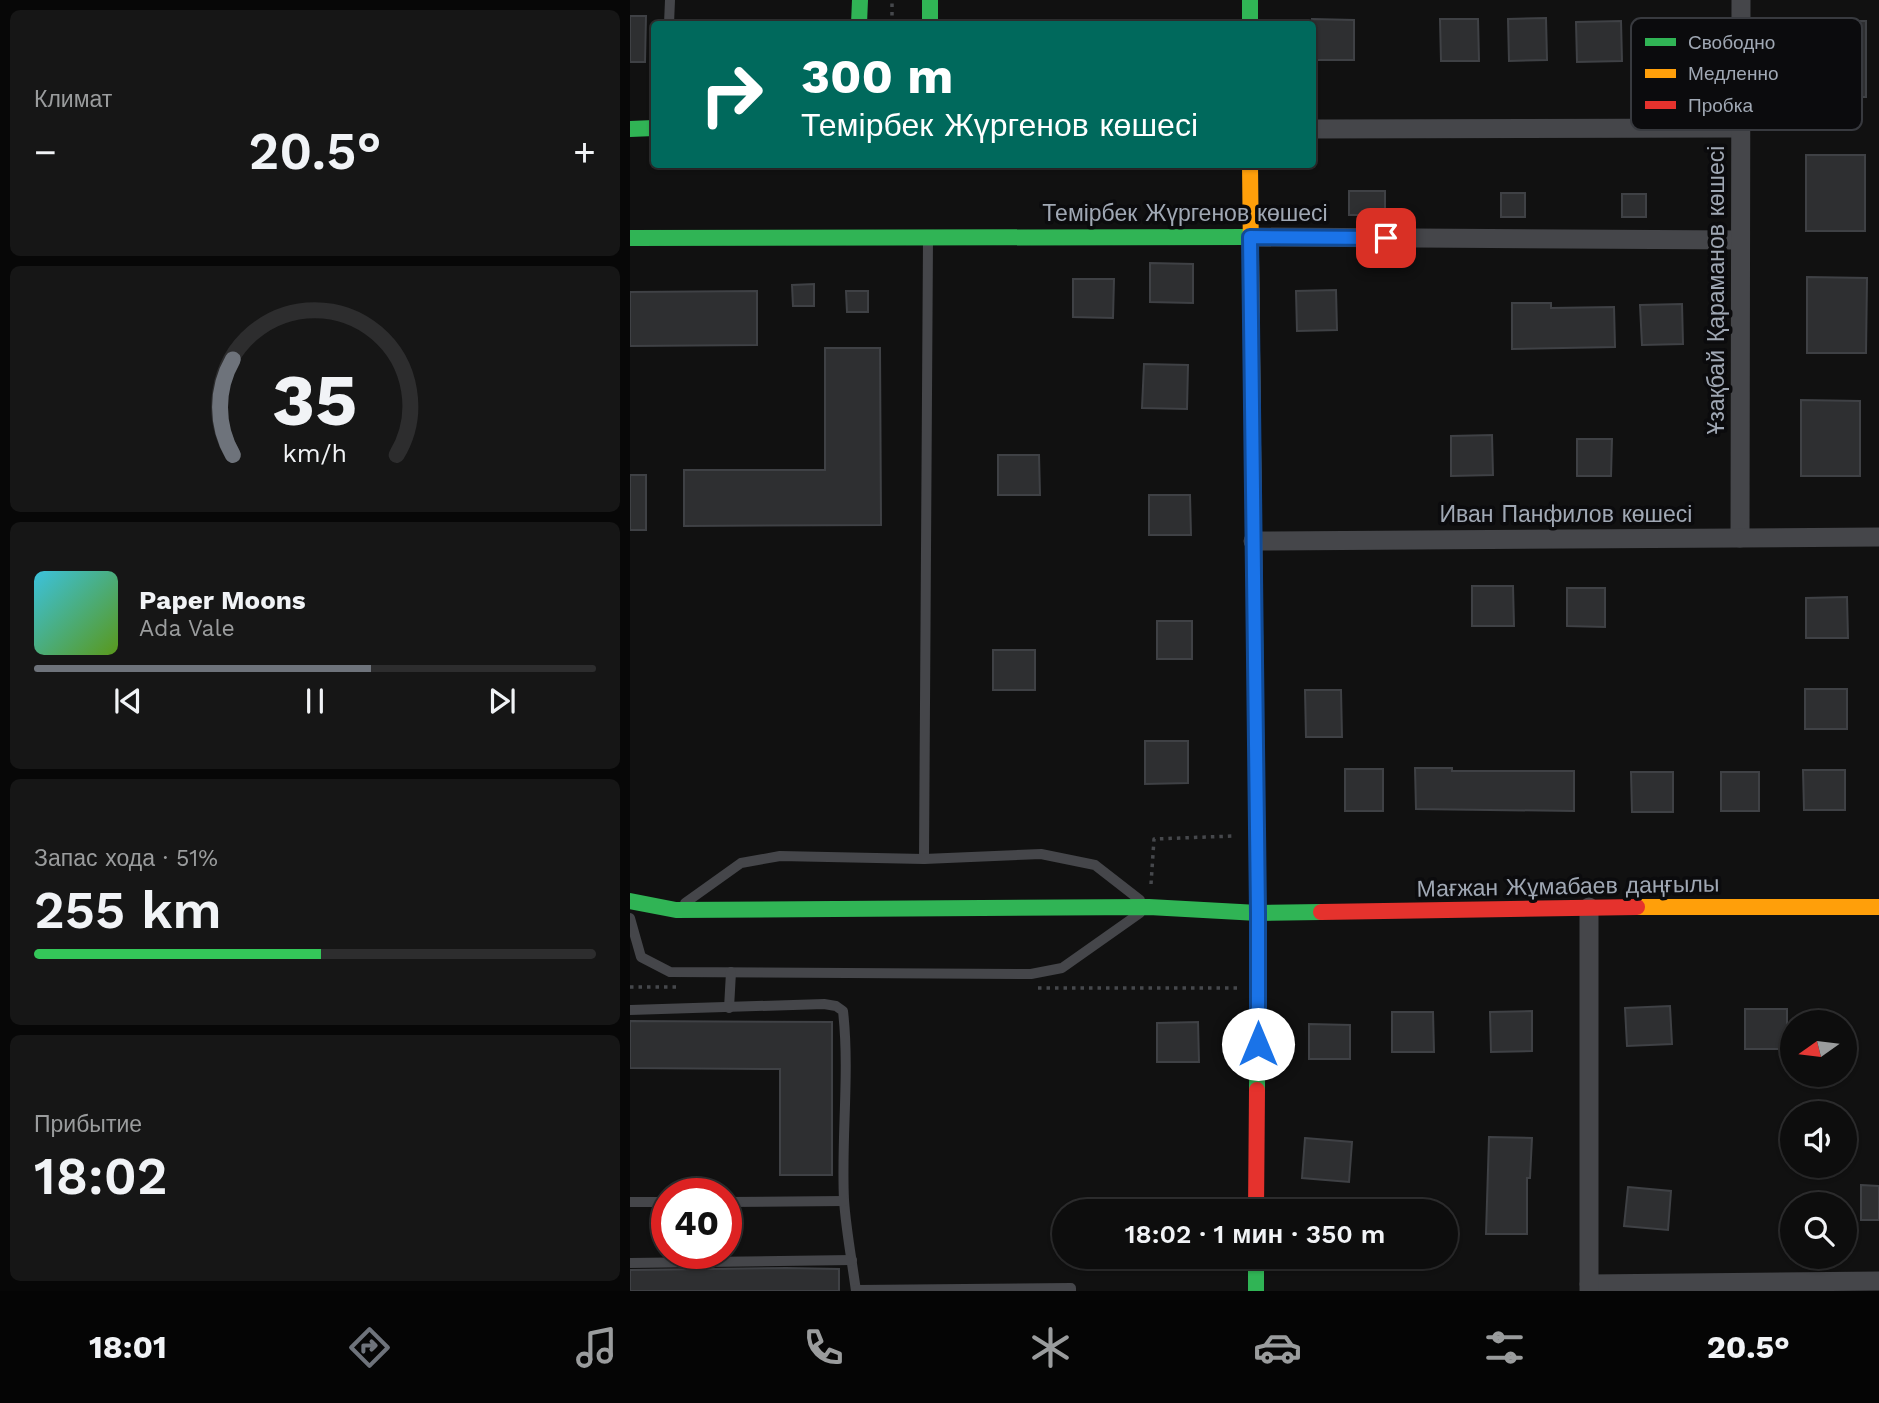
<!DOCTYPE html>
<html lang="ru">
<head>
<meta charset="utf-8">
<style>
	:root { --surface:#0d0d0d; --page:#161616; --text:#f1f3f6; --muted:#9a9c9d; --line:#2d2d2e; --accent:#6e737b }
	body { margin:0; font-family:"Work Sans",sans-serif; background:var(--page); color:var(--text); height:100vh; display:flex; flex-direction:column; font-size:26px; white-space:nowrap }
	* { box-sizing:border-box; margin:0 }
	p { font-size:23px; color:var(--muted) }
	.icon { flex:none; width:38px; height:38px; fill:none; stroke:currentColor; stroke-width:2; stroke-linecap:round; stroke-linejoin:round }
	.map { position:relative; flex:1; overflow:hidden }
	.drawer { display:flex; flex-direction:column; gap:10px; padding:10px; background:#070707; width:630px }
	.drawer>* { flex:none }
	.hud { position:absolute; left:21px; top:21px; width:665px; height:147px; border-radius:7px; box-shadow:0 2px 5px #0004,0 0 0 2px var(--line); background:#00695c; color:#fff; overflow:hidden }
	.needle { width:46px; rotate:256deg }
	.tools { position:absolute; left:1150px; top:1010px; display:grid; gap:14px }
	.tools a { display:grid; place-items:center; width:77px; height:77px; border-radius:50%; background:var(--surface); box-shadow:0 2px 5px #0004,0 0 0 2px var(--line); font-size:35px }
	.speed { position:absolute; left:21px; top:1178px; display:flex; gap:14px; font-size:35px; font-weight:700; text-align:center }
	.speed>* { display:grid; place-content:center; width:91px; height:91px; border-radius:50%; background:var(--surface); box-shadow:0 2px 5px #0004,0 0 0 2px var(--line); line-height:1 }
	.speed .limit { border:10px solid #d22; background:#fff; color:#111 }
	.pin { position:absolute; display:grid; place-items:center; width:60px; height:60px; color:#fff; margin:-30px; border-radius:14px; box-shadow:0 4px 10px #0006 }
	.me { position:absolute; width:77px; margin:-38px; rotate:0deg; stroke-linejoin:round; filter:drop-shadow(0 0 5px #0008) }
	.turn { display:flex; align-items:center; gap:24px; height:147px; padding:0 35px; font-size:32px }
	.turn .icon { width:91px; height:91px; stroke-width:2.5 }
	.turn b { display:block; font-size:49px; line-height:60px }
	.big { font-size:52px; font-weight:600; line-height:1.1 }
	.drawer .tile { flex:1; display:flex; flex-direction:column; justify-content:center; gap:10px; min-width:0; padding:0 24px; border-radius:10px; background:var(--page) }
	.drawer .dial { align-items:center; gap:0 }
	.dial svg { height:182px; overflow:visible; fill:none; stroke:var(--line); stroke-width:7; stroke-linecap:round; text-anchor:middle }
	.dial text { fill:var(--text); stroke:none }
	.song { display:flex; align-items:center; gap:21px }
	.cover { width:84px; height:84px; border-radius:10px; background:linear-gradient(135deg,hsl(190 70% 55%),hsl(90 70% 35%)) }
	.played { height:7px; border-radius:4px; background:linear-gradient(90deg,var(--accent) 60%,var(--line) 60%) }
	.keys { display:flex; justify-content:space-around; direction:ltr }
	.heat { display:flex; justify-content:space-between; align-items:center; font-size:38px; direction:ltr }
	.charge { height:10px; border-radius:5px; background:linear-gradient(90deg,#34c759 51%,var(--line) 0) }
	.trip { position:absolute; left:422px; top:1199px; width:406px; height:70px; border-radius:35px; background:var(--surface); box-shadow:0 2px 5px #0004,0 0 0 2px var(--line); font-weight:600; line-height:70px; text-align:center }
	.tabs { display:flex; height:112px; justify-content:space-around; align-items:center; background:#050505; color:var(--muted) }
	.tabs .icon { width:49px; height:49px }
	.tabs .on { color:var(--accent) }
	.tabs b { font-size:32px; color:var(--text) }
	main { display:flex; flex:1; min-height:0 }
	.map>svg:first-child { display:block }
</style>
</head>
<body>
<main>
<section class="drawer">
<div class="tile"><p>Климат</p>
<div class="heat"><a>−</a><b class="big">20.5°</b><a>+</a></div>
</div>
<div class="tile dial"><svg viewBox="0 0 100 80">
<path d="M14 69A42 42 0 1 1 86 69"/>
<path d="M14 69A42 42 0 0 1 14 27" stroke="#6e737b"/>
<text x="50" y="56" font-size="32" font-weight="700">35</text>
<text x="50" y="72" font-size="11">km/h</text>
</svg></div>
<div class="tile">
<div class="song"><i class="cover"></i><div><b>Paper Moons</b><p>Ada Vale</p></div></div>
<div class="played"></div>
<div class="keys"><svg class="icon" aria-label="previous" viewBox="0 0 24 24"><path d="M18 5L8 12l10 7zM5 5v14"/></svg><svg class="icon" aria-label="pause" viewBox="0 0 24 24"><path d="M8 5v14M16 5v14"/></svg><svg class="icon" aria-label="next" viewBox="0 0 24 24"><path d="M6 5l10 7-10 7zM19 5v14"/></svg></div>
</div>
<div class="tile"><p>Запас хода · 51%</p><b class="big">255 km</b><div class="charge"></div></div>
<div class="tile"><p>Прибытие</p><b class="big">18:02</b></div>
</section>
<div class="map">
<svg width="1249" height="1291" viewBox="0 0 1249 1291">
	<rect width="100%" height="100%" fill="#111"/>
	<g fill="#2e2f31" stroke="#3f4145" stroke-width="2">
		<polygon points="0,16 16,16 15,62 0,62"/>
		<polygon points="916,18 917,60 879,61 878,19"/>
		<polygon points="682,19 724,20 724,60 682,60"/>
		<polygon points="810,19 848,19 849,61 811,61"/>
		<polygon points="991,21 992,61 947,62 946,22"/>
		<polygon points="1177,21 1236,21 1236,97 1176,97"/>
		<rect x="1176" y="155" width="59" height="76"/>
		<rect x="719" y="191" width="36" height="24"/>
		<rect x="871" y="193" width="24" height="24"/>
		<rect x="992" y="194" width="24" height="23"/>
		<polygon points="520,263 563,264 563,303 520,302"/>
		<polygon points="1177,277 1237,278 1236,353 1177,353"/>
		<polygon points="443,279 484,279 483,318 443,317"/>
		<polygon points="184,284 184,306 163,306 162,285"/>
		<polygon points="706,290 707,330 667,331 666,291"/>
		<polygon points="127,291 127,345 0,346 0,292"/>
		<polygon points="216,291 238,291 238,312 217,312"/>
		<polygon points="882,303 921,303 921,308 984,307 985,347 882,349"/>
		<polygon points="1052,304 1053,344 1012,345 1010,305"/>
		<polygon points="195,348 250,348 251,525 54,526 54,470 195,470"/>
		<polygon points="514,364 558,365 557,409 512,408"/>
		<polygon points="1171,400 1230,401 1230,476 1171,476"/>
		<polygon points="862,435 863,475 821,476 821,436"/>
		<polygon points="947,439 982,439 981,476 947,476"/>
		<polygon points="368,455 409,455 410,495 368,495"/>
		<rect x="0" y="475" width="16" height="55"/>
		<polygon points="519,495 560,495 561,535 519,535"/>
		<polygon points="842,586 883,586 884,626 842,626"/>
		<polygon points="937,588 975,588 975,627 937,626"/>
		<polygon points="1217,597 1218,638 1176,638 1176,598"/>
		<rect x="527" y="621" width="35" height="38"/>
		<rect x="363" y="650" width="42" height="40"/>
		<rect x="1175" y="689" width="42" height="40"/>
		<polygon points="675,690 711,690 712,737 676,737"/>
		<polygon points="515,741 558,741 558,783 515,784"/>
		<polygon points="785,768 822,768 822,771 944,771 944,811 786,809"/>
		<rect x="715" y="769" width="38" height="42"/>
		<polygon points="1173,770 1215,770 1215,810 1174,810"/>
		<polygon points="1001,772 1043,772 1043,812 1002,812"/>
		<rect x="1091" y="772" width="38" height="39"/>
		<polygon points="1040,1006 1042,1044 997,1046 995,1008"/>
		<rect x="1115" y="1009" width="42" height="40"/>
		<polygon points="902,1011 902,1051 861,1052 860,1012"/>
		<polygon points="762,1012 803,1012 804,1052 762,1052"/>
		<polygon points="0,1021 202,1022 202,1175 150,1175 150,1069 0,1068"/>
		<polygon points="568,1022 569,1062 527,1062 527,1023"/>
		<polygon points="679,1024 720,1025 720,1059 679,1059"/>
		<polygon points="859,1137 902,1138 900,1178 897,1178 897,1234 856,1234"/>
		<polygon points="675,1138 722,1142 719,1182 672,1178"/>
		<polygon points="1231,1185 1249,1186 1249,1220 1231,1220"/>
		<polygon points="998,1187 1041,1191 1038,1230 994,1226"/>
		<polygon points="156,1268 209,1269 209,1291 0,1291 0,1270"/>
	</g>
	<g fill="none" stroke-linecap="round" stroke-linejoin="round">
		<g stroke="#46484c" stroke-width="3.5" stroke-dasharray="3.5 5" stroke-linecap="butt">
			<polyline points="262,24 262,0"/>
			<polyline points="521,884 524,839 604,836"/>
			<polyline points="0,987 47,987"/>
			<polyline points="408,988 607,988"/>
		</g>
		<g stroke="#45464a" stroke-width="10">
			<polyline points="39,24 40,0"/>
			<polyline points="294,859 298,240"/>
			<polyline points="55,903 111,863 150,856 294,859 411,854 465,865 510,900"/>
			<polyline points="0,918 11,957 40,972 401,974 432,968 510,913"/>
			<polyline points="99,1008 101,972"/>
			<path d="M 0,1010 L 194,1004 L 206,1006 L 213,1011 C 220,1073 211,1137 214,1200 C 216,1230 222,1261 226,1291"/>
			<polyline points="0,1202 37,1202"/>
			<polyline points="96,1202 214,1201"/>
			<polyline points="0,1263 222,1260"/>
			<polyline points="226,1290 441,1288 441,1291"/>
		</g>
		<g stroke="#45464a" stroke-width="19">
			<polyline points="682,129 1110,128"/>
			<polyline points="620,237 1110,240"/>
			<polyline points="1110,538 1111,0"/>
			<polyline points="623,541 1249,537"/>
			<polyline points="959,1284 1249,1281"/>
			<polyline points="959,1291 959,907"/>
		</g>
		<g stroke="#30b455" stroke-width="16">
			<polyline points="300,0 300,24"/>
			<polyline points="620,0 620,24"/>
			<polyline points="229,24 230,0"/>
			<polyline points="0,129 24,128"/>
			<polyline points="0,238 620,237"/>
			<polyline points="625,628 628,913 627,1090"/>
			<polyline points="0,901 46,910 519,907 628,913 691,912"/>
			<polyline points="626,1256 626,1291"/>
		</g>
		<g stroke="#ff9f0a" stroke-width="16">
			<polyline points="620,164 625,628"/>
			<polyline points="1007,907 1249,907"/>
		</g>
		<g stroke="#e5322d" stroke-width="16">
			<polyline points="691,912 1007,907"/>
			<polyline points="626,1211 627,1090"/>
		</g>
	</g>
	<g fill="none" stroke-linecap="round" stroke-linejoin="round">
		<defs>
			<polyline id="route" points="628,1044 628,913 620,237 756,238"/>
		</defs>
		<use href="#route" stroke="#114b97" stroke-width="18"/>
		<use href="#route" stroke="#1a73e8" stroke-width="12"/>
	</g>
	<g text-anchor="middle" stroke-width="7" stroke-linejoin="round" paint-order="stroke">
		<g font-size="23" fill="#a0a8b4" stroke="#0b0b0d">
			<text x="555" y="221">Темірбек Жүргенов көшесі</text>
			<text transform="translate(1086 290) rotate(-90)" y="8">Ұзақбай Қараманов көшесі</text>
			<text x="936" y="522">Иван Панфилов көшесі</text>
			<text transform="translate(938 886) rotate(-1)" y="8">Мағжан Жұмабаев даңғылы</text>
		</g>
	</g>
	<rect x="1001" y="18" width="231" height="112" rx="10" fill="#0b0b0d" stroke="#383a3f" stroke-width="2"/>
	<rect x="1015" y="38" width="31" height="8" fill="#30b455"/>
	<rect x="1015" y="69" width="31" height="9" fill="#ff9f0a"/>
	<rect x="1015" y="101" width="31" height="8" fill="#e5322d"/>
	<g font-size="19" fill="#a0a8b4">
		<text x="1058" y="49">Свободно</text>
		<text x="1058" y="80">Медленно</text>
		<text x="1058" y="112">Пробка</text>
	</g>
</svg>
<div class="tools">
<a><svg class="needle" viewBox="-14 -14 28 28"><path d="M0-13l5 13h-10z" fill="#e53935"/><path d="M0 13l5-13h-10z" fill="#9a9c9d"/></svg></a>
<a><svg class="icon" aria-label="sound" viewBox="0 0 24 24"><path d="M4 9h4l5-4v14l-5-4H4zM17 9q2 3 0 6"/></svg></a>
<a><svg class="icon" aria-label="search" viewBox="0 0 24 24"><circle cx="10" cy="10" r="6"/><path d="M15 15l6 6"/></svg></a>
</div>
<div class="speed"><div class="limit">40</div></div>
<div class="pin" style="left:756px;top:238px;background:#d93025"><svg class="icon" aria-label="arrive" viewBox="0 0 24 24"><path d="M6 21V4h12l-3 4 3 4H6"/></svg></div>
<svg class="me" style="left:628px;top:1044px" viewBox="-20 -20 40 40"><circle r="19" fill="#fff"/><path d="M0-13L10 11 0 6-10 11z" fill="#1a73e8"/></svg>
<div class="trip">18:02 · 1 мин · 350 m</div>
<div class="hud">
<div class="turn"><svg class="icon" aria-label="right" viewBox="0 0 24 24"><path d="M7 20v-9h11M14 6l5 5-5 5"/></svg><div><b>300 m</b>Темірбек Жүргенов көшесі</div></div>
</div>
</div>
</main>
<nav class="tabs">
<b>18:01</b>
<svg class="icon on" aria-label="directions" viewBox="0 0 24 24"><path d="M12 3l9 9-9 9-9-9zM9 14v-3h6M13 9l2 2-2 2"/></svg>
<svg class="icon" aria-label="music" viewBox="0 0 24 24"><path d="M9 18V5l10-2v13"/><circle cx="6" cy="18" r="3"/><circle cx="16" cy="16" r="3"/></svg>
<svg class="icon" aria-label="phone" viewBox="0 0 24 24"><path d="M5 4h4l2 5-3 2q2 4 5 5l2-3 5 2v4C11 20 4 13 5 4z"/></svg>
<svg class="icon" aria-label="climate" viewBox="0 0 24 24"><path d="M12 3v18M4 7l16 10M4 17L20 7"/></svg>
<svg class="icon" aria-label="car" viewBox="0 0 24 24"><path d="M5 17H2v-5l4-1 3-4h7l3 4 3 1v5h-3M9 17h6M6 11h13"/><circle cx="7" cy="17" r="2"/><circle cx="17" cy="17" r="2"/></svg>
<svg class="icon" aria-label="filters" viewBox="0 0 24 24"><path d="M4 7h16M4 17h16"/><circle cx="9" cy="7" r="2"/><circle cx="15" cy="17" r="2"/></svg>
<b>20.5°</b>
</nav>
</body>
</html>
